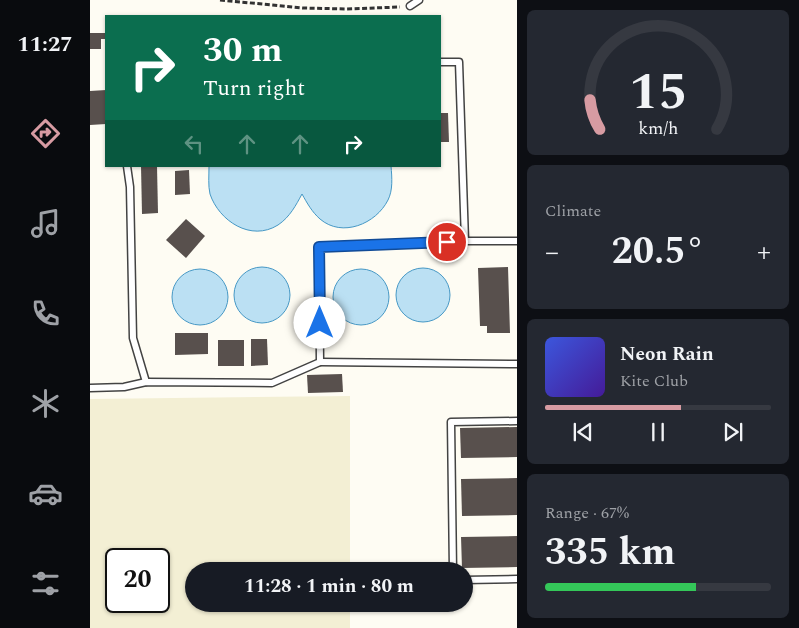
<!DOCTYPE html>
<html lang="en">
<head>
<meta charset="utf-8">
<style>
	:root { --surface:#171b24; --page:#242831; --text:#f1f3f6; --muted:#9ea1a6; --line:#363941; --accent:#d79ba2 }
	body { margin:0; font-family:Spectral,serif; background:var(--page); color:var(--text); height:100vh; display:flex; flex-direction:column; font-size:19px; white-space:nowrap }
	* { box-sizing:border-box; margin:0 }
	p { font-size:16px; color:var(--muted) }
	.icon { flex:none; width:28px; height:28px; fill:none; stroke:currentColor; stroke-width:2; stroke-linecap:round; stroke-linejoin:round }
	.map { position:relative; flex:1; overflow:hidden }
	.details { display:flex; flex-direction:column; gap:10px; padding:10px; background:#0d0f14; width:282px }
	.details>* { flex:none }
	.guide { position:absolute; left:15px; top:15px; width:336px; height:152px; border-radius:0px; box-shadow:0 1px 4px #0004; background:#0b6e4f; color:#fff; overflow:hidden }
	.speed { position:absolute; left:15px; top:548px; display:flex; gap:10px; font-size:25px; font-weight:700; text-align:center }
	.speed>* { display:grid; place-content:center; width:65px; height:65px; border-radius:50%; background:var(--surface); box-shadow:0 1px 4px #0004; line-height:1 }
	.speed .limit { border:2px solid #111; border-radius:8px; background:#fff; color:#111 }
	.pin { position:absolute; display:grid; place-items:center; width:42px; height:42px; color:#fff; margin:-21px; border:2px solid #fff; border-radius:50%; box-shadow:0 1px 5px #0007 }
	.me { position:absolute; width:55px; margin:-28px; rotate:0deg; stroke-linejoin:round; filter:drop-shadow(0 0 4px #0008) }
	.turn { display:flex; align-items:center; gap:18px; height:105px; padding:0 15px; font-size:22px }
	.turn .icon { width:65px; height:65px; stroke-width:2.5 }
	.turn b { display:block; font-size:35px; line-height:42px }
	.lanes { display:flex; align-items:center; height:48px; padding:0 15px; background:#0003; justify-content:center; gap:25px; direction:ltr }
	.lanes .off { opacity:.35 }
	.big { font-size:38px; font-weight:700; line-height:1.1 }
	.details .card { flex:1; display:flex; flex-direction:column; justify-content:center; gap:8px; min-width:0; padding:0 18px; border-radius:8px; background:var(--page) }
	.details .dial { align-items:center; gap:0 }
	.dial svg { height:130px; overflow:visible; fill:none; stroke:var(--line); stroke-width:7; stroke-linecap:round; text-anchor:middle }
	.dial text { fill:var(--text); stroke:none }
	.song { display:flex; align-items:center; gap:15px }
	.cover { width:60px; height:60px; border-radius:8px; background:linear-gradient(135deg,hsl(230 70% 55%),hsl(260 70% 35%)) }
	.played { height:5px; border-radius:2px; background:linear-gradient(90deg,var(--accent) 60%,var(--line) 60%) }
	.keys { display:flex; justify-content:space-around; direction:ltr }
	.heat { display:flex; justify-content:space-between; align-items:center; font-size:28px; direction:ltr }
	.charge { height:8px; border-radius:4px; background:linear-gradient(90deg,#34c759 67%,var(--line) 0) }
	.trip { position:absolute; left:95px; top:562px; width:288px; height:50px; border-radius:25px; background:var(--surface); box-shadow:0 1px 4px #0004; font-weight:700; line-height:50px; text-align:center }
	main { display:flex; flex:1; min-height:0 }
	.tab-bar { display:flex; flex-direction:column; width:90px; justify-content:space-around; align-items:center; background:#090b0e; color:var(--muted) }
	.tab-bar .icon { width:35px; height:35px }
	.tab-bar .on { color:var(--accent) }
	.tab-bar b { font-size:22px; color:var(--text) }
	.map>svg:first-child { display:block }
</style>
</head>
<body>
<main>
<nav class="tab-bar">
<b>11:27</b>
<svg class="icon on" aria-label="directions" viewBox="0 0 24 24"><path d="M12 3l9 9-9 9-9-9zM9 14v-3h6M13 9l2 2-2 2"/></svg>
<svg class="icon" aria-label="music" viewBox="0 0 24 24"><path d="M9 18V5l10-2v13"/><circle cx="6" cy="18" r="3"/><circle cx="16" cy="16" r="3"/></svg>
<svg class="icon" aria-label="phone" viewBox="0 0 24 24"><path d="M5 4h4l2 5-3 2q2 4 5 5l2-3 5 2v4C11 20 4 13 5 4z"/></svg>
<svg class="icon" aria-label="climate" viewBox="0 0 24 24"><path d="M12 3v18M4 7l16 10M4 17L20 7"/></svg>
<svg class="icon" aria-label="car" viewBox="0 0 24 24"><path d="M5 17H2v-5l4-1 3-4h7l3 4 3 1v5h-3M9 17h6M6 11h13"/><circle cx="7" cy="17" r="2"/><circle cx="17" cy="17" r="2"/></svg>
<svg class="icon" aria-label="filters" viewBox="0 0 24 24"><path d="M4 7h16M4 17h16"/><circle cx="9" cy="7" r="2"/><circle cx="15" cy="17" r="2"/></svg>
</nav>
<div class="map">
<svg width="427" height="628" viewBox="0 0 427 628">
	<rect width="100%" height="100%" fill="#fefcf3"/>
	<path fill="#f3efd4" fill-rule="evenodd" d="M 260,396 L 260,571 L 104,571 L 104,604 L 260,604 L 260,628 L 0,628 L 0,399 ZM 26,559 L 69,559 L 69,601 L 26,601 Z"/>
	<g fill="#bbe0f3" stroke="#4698c5">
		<path d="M 119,166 L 301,166 C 302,178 303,190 298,200 C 286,224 252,238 230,219 C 222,212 217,203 212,194 C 206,205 200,217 188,225 C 161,242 129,221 120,194 C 118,186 119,175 119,166 Z"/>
		<circle cx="172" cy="295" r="28"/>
		<circle cx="333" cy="295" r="27"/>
		<circle cx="110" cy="297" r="28"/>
		<circle cx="271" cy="297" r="28"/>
	</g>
	<g fill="#58504d">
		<polygon points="0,33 16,33 16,39 11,39 11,49 0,49"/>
		<polygon points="16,90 16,124 0,125 0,91"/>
		<polygon points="350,113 358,113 359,142 350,142"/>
		<polygon points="51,166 67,166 68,213 52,214"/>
		<polygon points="99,170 100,194 85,195 85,171"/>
		<polygon points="96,219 115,236 96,258 76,240"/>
		<polygon points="418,267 420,333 397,333 397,326 390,326 388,268"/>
		<polygon points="85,333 118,333 118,354 85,355"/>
		<polygon points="161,339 177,339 178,365 161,366"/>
		<rect x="128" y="340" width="26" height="26"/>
		<polygon points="252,374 253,392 218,393 217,375"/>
		<polygon points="427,427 427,457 371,458 370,428"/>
		<polygon points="427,478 427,515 372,516 371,479"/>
		<polygon points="427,536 427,567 372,568 371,537"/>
	</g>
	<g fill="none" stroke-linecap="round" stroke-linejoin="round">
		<defs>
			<g id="service">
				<polyline points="320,6 329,0"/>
				<polyline points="350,62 369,62 375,241"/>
				<polyline points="37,166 40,187 43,338 56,382"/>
				<polyline points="230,362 427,364"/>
				<polyline points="0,388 34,387 56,382 182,383 230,362 229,247 375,241 427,241"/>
				<polyline points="363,571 361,422 427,421"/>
				<polyline points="374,580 427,579"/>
			</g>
		</defs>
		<use href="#service" stroke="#434343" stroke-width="9"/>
		<polyline stroke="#323232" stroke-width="3" stroke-dasharray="5 2.5" stroke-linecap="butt" points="130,0 213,8 256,9 310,7"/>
		<use href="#service" stroke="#fff" stroke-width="6"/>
	</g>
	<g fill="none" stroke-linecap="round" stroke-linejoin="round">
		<defs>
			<polyline id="route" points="230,323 229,247 357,242"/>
		</defs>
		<use href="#route" stroke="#114b97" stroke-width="12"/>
		<use href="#route" stroke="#1a73e8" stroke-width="9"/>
	</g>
</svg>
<div class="speed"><div class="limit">20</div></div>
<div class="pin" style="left:357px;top:242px;background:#d93025"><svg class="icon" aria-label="arrive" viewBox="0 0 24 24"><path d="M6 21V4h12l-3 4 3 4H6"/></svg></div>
<svg class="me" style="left:230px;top:323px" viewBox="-20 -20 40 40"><circle r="19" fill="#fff"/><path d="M0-13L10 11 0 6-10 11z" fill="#1a73e8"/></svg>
<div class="trip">11:28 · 1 min · 80 m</div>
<div class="guide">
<div class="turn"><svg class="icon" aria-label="right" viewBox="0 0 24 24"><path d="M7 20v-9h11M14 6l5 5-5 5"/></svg><div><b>30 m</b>Turn right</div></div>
<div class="lanes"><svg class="icon off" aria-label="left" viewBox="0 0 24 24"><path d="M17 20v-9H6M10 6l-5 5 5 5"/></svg><svg class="icon off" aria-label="ahead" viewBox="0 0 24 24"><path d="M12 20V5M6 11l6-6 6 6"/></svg><svg class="icon off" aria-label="ahead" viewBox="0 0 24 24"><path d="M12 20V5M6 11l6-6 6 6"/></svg><svg class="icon" aria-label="right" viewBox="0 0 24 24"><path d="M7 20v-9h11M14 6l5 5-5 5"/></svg></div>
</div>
</div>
<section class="details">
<div class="card dial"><svg viewBox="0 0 100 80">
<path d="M14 69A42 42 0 1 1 86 69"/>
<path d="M14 69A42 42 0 0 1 8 51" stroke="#d79ba2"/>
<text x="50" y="56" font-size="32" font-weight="700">15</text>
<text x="50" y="72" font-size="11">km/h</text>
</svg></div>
<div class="card"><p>Climate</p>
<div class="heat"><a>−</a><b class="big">20.5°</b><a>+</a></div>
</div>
<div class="card">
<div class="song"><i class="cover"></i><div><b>Neon Rain</b><p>Kite Club</p></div></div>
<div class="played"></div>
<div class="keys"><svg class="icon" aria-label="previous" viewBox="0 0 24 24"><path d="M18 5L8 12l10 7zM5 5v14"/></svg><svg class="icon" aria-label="pause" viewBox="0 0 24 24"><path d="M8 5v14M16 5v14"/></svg><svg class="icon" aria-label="next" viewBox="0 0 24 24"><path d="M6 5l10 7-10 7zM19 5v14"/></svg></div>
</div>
<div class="card"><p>Range · 67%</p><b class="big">335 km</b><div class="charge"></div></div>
</section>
</main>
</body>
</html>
